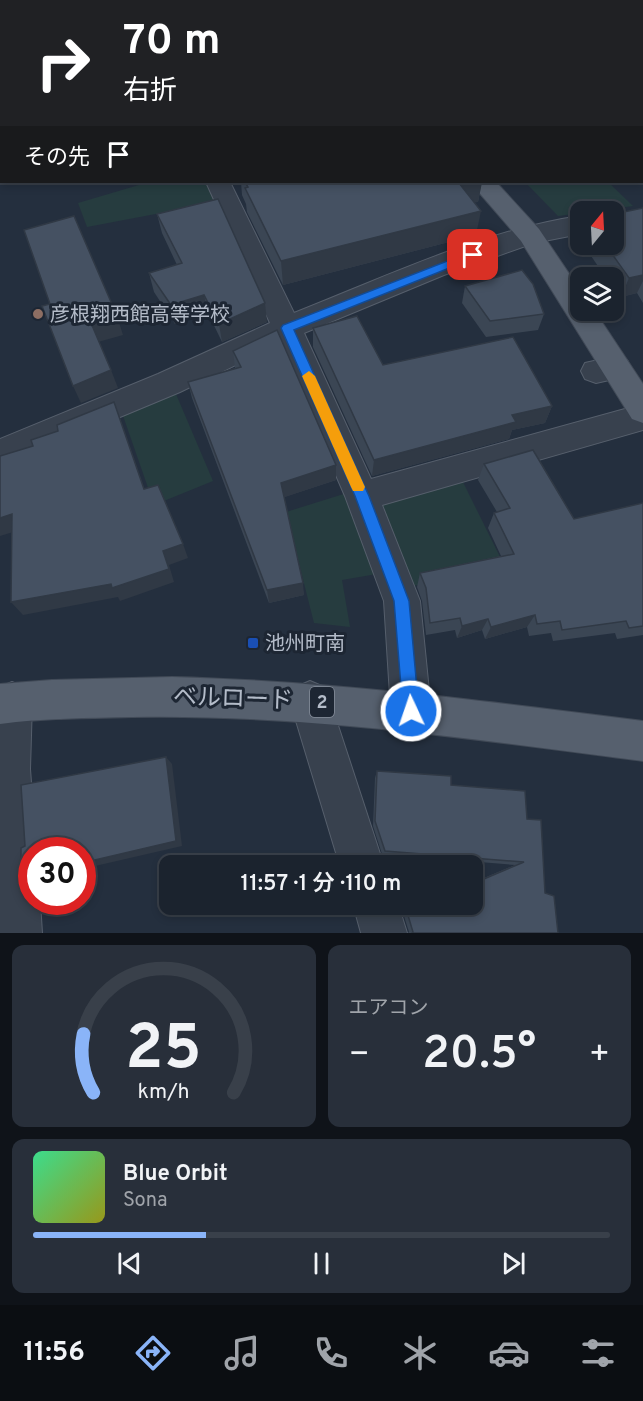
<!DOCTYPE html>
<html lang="ja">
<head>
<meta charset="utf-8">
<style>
	:root { --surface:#1b232e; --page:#282f3a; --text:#f1f3f6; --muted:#a0a4aa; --line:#39404a; --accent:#8ab4f8 }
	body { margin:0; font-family:Overpass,"Noto Sans JP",sans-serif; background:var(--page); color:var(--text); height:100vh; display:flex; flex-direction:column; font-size:22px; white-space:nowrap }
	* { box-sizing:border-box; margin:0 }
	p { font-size:20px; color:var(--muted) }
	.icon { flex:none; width:33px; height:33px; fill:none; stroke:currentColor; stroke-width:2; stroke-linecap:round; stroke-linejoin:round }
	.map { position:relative; height:933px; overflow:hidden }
	.panel { display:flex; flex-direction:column; gap:12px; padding:12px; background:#0f1319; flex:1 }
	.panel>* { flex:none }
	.guide { position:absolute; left:0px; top:0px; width:644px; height:183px; box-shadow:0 3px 9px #0003,0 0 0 2px var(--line); background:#202124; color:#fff; overflow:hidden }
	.needle { width:39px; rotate:18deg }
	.fabs { position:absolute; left:570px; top:201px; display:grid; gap:12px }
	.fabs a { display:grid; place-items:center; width:54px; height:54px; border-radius:12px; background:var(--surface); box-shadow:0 3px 9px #0003,0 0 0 2px var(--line); font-size:30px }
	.speed { position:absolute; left:18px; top:837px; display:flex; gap:12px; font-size:30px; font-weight:700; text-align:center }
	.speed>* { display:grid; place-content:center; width:78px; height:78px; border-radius:50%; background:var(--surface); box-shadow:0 3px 9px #0003,0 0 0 2px var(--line); line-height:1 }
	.speed .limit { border:9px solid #d22; background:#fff; color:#111 }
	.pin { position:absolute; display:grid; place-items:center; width:51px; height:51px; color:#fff; margin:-26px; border-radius:12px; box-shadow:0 3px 9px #0006 }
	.me { position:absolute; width:66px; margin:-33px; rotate:357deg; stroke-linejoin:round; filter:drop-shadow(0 0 4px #0008) }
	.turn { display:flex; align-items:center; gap:21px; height:126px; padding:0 24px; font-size:27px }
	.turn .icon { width:78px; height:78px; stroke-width:2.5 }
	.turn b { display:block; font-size:42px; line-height:51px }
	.then { display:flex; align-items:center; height:57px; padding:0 24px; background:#0003; gap:12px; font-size:22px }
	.big { font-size:45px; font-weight:600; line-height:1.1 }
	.panel .widget { flex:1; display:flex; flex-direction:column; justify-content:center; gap:9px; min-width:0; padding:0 21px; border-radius:12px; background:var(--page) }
	.panel .dial { align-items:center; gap:0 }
	.dial svg { height:156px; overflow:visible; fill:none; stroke:var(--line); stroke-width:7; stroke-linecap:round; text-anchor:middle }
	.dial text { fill:var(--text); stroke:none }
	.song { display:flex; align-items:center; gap:18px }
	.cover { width:72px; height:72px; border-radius:9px; background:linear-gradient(135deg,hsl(150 70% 55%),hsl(60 70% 35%)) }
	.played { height:6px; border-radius:3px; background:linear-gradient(90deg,var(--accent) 30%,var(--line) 30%) }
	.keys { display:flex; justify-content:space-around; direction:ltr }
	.heat { display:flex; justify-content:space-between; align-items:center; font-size:33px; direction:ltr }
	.panel .tiles { flex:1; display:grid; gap:12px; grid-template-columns:1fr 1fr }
	.widget:last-child { grid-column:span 2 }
	.trip { position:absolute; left:159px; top:855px; width:324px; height:60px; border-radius:12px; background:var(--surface); box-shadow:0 3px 9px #0003,0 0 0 2px var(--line); font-weight:600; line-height:60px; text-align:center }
	.dock { display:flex; height:96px; justify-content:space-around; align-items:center; background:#0b0e12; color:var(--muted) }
	.dock .icon { width:42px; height:42px }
	.dock .active { color:var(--accent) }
	.dock b { font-size:27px; color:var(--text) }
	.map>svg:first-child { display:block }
</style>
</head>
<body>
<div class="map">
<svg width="643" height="933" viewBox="0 0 643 933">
	<rect width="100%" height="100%" fill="#242f3e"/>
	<g fill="#263c3f">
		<polygon points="149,182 207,182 219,202 87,227 78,203"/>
		<polygon points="525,182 608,182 633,206 558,216"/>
		<polygon points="173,387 213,481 154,505 121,410"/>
		<polygon points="460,476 504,565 405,588 371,503"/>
		<polygon points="350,492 377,574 342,580 350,627 314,623 286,512"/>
	</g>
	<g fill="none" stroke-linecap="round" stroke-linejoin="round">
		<defs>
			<g id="minor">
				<polygon points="102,0 122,0 123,2 103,2"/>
				<polygon points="0,110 2,110 0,125"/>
				<path d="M 206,182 L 230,182 L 294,313 C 385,277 484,230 580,216 L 580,234 L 534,243 L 444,275 L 304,333 L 371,479 L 643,404 L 643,430 L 382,505 L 420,601 L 431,711 L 425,725 L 411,731 L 397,725 L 391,711 L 384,601 L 345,496 L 279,344 L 180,392 L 0,467 L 0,439 L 158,374 L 270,323 Z"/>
				<polygon points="616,356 627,360 631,368 627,376 596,383 585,379 581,371 585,363"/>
				<polygon points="310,681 324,687 330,701 384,866 340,866 290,701 296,687"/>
				<polygon points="12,682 26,688 32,702 30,769 36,850 32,850 32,902 40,902 42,933 0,933 0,687"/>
				<polygon points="353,904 398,904 407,933 361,933"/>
			</g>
			<g id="major">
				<polygon points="470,182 496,182 539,229 580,290 580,310 594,310 643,384 643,423 632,419 521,241"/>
				<path d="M 172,677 C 330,681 486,701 643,721 L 643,761 C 473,739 303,714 132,717 C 88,718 43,718 0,724 L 0,684 L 52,680 Z"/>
			</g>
		</defs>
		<use href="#minor" stroke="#565f6c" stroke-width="2"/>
		<use href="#major" stroke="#414a57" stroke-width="2"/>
		<use href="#minor" fill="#38414e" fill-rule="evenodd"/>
		<use href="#major" fill="#56606e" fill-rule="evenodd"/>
	</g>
	<g fill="#3b4654">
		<polygon points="161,0 643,0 643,150 642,150 642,2 162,2"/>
		<polygon points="241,182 482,182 478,202 475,202 476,235 283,285 247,212 246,204 242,195"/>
		<polygon points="643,208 643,303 637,293 621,297 614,287 614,278 606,278 583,244 614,244"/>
		<polygon points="157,214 267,322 222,342 208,313 175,324 154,292 149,273 177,265 162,233"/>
		<polygon points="465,286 544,314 538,330 486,337 462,303"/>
		<polygon points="313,328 383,365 552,406 545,423 512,430 509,439 372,476 313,347"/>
		<polygon points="233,351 336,480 284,497 304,595 269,603 192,398 188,382 235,368"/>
		<polygon points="484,464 574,519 643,503 643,635 617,639 615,633 553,641 551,633 529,636 527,627 485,639 482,630 457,638 455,630 426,635 422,601 417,587 420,573 501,556 488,528 494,513 497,512 478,480"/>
		<polygon points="377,771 451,785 527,819 545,893 558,933 408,933 409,932 403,913 423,904 472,904 472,883 515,865 382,854 373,826 375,778"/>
	</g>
	<g fill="#303945">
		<polygon points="320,0 386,0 386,2 314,2"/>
		<rect x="642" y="129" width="1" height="21"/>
		<polygon points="466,182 482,182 478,202 455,207 459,183"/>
		<polygon points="481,211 476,235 283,285 281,261"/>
		<polygon points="643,275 643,281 637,293 621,297 629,278"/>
		<polygon points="204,295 208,313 175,324 171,305"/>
		<polygon points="265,303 267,322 222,342 219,324"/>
		<polygon points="117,316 123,335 98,342 91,323"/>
		<polygon points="111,370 118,388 81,403 73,386"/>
		<polygon points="552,406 545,423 512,430 509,439 372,476 374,460 512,415"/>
		<polygon points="336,465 336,480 282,498 281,483"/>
		<polygon points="12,514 23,529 0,536 0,518"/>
		<polygon points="183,544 188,558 169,565 174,582 120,601 118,597 23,615 11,602"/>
		<polygon points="303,583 304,595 269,603 267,590"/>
		<polygon points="535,615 527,627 485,639 491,627"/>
		<polygon points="488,619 482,630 457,638 462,626"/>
		<polygon points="166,757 172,764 182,846 82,869 82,863"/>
		<polygon points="32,875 32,879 21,877"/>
	</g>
	<g fill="#455162" stroke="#303945" stroke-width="1.5">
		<polygon points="0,0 100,0 101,2 2,2 2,73 0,69"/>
		<polygon points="176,0 320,0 314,2 177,2"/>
		<polygon points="404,0 643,0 643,129 642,129 642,2 406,2"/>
		<polygon points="245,182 466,182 459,183 481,211 281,261 245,188 248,187"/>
		<polygon points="218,199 265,303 219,324 204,295 171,305 149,273 182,263 157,214"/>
		<polygon points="643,208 643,275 629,278 605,244 614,244 614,214"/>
		<polygon points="74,216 117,316 91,323 111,370 73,386 42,306 50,304 24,230"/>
		<polygon points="522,270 533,284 544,314 490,321 465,286"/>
		<polygon points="357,316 383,365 513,337 552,406 512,415 516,422 374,460 313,328"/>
		<polygon points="277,330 336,465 281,483 303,583 267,590 188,382 241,367 233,351"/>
		<polygon points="114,402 144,489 158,485 183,544 163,551 169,569 112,588 111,584 11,602 12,514 0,518 0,456 33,446 31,440 58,431 57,425"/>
		<polygon points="533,450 574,519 643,503 643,626 629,628 626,621 562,630 560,621 537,624 535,615 491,627 488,619 462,626 460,618 430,623 426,588 420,573 514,554 494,513 510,508 484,464"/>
		<polygon points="166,757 176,841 82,863 82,850 32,850 32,875 21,877 21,848 25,846 21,785"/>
		<polygon points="377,771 451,776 451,785 525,791 527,819 541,820 545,893 554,896 558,933 412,933 413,932 407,912 425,904 472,904 472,884 524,862 385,851 375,821"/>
	</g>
	<polygon fill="#1a73e8" stroke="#114b97" stroke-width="1.5" points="473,251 477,252 477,257 294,330 369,496 409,601 419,711 417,717 411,719 405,717 403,711 394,601 355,496 281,328 283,325"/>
	<polygon fill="#f59e0b" points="309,371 315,376 365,487 363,491 353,491 351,487 302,376"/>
	<circle fill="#8d6e63" stroke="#1d2633" stroke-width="2" cx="38" cy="314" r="6"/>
	<rect fill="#1a4fb4" stroke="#1d2633" stroke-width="2" x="247" y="637" width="12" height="12" rx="3"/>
	<g text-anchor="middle" stroke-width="6" stroke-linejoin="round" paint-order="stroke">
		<rect fill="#1d2633" stroke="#878f9c" stroke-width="1.5" x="310" y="687" width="24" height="30" rx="4.5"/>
		<g font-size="18" font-weight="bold" fill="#b4bcc9">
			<text x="322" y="708">2</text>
		</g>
		<g font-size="20" fill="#b4bcc9" stroke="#1d2633" text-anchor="start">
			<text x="50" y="321">彦根翔西館高等学校</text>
			<text x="265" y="650">池州町南</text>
		</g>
		<g font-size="24" fill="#b4bcc9" stroke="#1d2633">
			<text transform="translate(233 698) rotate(2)" y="8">ベルロード</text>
		</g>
	</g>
</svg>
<div class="fabs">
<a><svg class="needle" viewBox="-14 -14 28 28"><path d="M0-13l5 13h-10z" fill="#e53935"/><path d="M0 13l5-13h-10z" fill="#a0a4aa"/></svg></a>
<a><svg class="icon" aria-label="layers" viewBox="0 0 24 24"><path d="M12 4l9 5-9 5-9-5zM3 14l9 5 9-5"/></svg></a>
</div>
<div class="speed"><div class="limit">30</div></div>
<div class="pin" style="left:473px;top:255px;background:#d93025"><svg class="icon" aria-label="arrive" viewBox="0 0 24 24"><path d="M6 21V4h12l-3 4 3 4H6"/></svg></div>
<svg class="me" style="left:411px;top:711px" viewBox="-20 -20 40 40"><circle r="17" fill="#1a73e8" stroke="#fff" stroke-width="3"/><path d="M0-11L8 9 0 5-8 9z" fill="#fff"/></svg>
<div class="trip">11:57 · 1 分 · 110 m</div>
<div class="guide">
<div class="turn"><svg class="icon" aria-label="right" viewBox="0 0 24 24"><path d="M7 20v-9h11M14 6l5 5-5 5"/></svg><div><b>70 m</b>右折</div></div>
<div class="then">その先<svg class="icon" aria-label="arrive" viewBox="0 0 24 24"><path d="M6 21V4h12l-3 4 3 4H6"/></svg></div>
</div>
</div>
<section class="panel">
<div class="tiles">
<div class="widget dial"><svg viewBox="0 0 100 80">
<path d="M14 69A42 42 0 1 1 86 69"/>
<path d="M14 69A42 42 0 0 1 9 39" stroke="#8ab4f8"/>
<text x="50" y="56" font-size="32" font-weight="700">25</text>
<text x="50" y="72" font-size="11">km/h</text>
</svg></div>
<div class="widget"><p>エアコン</p>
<div class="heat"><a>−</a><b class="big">20.5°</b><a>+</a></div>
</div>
<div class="widget">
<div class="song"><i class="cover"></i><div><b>Blue Orbit</b><p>Sona</p></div></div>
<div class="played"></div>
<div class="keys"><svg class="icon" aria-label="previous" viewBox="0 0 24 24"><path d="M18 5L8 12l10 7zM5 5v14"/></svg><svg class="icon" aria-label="pause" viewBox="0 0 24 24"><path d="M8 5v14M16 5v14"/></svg><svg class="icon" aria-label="next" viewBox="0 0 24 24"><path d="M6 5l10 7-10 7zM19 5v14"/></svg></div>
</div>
</div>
</section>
<nav class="dock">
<b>11:56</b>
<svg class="icon active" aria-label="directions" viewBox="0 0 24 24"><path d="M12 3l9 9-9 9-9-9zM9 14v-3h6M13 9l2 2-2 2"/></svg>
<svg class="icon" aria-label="music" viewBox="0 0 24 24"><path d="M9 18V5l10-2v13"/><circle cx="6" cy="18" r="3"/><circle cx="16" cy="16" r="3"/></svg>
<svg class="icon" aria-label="phone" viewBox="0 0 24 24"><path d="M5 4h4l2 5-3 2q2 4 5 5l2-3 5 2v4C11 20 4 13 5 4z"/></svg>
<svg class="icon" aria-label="climate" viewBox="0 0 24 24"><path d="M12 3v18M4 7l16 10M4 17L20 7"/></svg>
<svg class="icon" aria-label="car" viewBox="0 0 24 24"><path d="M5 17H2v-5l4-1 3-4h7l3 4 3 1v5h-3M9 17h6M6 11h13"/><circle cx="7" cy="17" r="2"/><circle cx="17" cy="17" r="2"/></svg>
<svg class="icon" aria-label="filters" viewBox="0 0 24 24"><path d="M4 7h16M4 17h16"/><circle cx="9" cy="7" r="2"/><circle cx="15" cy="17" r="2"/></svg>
</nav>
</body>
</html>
